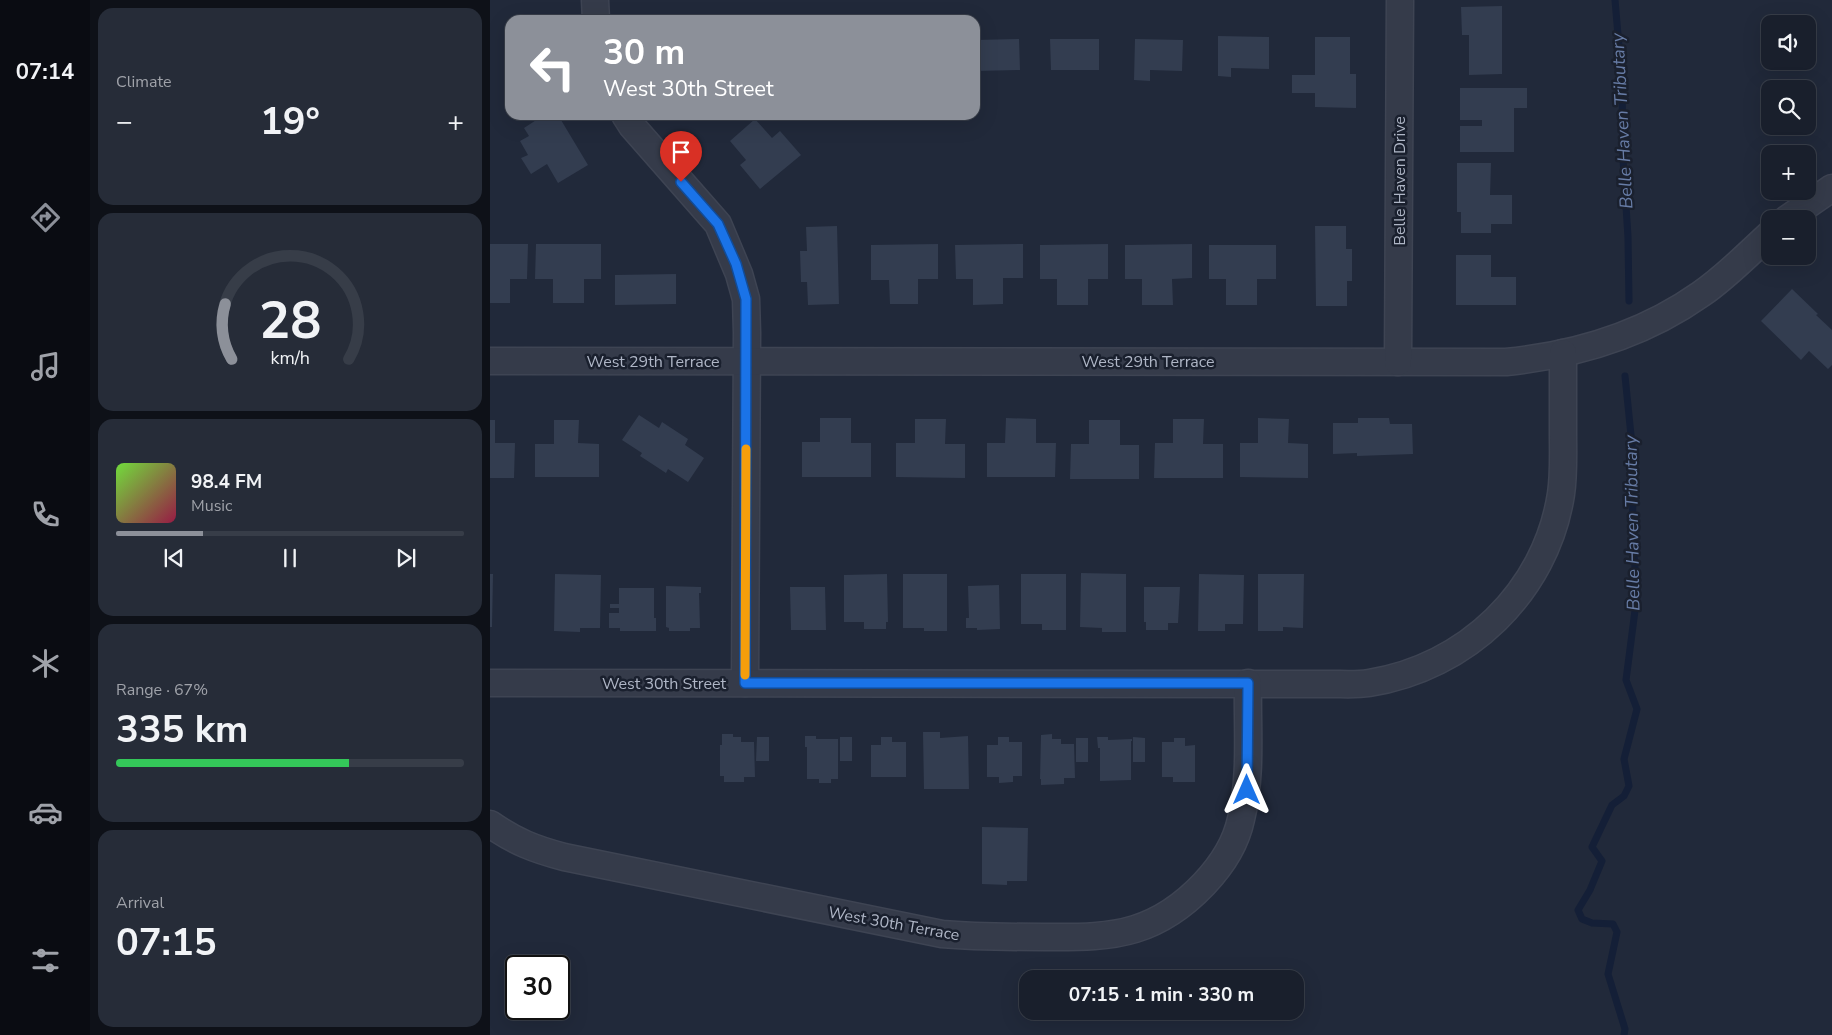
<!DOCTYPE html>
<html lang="en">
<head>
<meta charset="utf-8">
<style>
	:root { --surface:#191f2c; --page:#262c38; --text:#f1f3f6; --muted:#9fa2a9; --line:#373d48; --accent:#8c9099 }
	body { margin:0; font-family:"Nunito Sans",sans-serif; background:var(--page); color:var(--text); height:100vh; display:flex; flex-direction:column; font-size:19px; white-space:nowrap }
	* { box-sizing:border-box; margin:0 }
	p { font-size:16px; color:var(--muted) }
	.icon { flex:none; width:28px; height:28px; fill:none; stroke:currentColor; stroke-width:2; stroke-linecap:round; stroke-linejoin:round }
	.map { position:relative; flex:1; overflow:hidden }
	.side { display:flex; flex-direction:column; gap:8px; padding:8px; background:#0e1118; width:400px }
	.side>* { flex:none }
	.top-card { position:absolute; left:15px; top:15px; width:475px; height:105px; border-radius:15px; box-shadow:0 5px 20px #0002,0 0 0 1px var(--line); background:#8c9099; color:#fff; overflow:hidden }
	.fabs { position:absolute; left:1271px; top:15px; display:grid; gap:10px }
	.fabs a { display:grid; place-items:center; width:55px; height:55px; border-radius:10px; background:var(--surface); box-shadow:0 5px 20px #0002,0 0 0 1px var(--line); font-size:25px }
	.speed { position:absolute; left:15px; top:955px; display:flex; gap:10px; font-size:25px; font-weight:700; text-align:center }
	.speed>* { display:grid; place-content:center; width:65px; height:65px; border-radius:50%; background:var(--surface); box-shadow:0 5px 20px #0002,0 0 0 1px var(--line); line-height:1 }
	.speed .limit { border:2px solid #111; border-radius:8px; background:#fff; color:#111 }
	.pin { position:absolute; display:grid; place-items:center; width:42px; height:42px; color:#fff; margin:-51px -21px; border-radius:50% 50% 50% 0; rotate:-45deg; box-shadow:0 0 5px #0007 }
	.pin .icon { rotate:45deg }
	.me { position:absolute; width:55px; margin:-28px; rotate:0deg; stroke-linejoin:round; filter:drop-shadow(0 0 4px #0008) }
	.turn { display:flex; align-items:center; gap:18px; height:105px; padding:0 15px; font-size:22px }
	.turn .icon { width:65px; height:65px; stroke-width:2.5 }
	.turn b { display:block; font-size:35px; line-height:42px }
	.big { font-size:38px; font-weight:700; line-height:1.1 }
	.side .tile { flex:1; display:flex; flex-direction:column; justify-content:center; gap:8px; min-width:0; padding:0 18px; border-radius:15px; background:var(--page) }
	.side .dial { align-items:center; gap:0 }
	.dial svg { height:130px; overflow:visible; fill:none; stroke:var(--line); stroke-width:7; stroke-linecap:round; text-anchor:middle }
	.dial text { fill:var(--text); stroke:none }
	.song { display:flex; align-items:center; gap:15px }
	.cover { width:60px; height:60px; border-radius:8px; background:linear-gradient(135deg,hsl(100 70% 55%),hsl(340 70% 35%)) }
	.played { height:5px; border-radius:2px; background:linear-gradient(90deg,var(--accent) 25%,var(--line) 25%) }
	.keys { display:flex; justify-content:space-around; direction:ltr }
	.heat { display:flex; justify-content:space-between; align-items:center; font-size:28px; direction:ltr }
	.charge { height:8px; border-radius:4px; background:linear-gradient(90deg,#34c759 67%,var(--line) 0) }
	.trip { position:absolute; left:529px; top:970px; width:285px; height:50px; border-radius:15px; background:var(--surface); box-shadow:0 5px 20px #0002,0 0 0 1px var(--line); font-weight:700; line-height:50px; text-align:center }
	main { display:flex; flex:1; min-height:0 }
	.tab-bar { display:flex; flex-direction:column; width:90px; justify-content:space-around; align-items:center; background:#0a0c12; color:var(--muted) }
	.tab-bar .icon { width:35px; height:35px }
	.tab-bar .current { color:var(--accent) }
	.tab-bar b { font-size:22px; color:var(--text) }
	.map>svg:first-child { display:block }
</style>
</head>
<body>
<main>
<nav class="tab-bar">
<b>07:14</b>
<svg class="icon current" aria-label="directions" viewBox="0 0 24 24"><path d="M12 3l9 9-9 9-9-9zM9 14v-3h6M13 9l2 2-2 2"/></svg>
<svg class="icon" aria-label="music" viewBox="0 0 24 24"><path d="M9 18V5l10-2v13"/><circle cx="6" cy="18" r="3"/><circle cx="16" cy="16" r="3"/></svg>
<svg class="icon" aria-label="phone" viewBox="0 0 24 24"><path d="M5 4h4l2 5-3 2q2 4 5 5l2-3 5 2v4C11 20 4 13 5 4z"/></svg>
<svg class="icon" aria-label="climate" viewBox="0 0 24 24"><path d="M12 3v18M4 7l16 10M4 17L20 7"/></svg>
<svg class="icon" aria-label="car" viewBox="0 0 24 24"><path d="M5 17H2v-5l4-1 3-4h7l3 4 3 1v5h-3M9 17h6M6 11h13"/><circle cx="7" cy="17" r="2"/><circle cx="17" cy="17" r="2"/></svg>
<svg class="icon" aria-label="filters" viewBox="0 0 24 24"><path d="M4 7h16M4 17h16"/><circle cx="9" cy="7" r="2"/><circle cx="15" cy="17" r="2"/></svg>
</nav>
<section class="side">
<div class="tile"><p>Climate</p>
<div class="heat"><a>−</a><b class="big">19°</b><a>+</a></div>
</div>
<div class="tile dial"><svg viewBox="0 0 100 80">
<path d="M14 69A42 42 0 1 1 86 69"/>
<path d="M14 69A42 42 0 0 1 10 35" stroke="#8c9099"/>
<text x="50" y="56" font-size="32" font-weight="700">28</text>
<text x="50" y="72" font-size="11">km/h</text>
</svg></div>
<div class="tile">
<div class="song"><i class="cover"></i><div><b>98.4 FM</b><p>Music</p></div></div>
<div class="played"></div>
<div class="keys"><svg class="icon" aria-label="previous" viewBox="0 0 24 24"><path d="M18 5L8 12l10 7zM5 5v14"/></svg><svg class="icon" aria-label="pause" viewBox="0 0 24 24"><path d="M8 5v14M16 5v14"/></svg><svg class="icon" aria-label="next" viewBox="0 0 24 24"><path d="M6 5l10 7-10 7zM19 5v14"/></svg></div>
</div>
<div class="tile"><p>Range · 67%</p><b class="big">335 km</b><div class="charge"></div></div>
<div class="tile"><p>Arrival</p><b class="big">07:15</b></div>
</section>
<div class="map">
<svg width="1342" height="1035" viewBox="0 0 1342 1035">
	<rect width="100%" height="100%" fill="#21293a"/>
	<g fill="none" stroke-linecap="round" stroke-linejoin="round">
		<g stroke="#141f37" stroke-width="7">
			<polyline points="1125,0 1132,82 1133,159 1138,237 1139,301"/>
			<polyline points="1134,1035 1135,1029 1118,974 1127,932 1123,924 1102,923 1092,919 1088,910 1100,890 1112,861 1102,847 1122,805 1134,796 1139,786 1134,759 1147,709 1136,680 1147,595 1142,527 1143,501 1142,445 1135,376"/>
		</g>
	</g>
	<g fill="#333d50">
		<polygon points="1012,6 1012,74 979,75 979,35 972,35 971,7"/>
		<polygon points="728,36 779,37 779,69 741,68 741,77 728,76"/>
		<polygon points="825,37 860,37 860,74 866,74 866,108 825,107 825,93 802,93 802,75 825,75"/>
		<polygon points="529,39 530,70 485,71 485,40"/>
		<polygon points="560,39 609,39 609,70 561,70"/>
		<polygon points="645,39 693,40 692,71 660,70 660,81 644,80"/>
		<polygon points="970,88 1037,88 1037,108 1024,108 1024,152 970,152 970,126 992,126 992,120 970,120"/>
		<polygon points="54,115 68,115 98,165 68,183 57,164 41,174 31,158 38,155 30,141 39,136 34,128"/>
		<polygon points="265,119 282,138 290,131 311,155 270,189 250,165 256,160 240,141"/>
		<polygon points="967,163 1001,163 1000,195 1022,195 1022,224 1001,224 1001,233 971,233 971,212 967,212"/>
		<polygon points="347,226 349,304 318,305 317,282 311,282 310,251 317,251 316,227"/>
		<polygon points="825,226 856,226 856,249 862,249 862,281 857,281 857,306 826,306"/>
		<polygon points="0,244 38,244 37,279 20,279 20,303 0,303"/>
		<polygon points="46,244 111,244 111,279 94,279 94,303 63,303 63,279 45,279"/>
		<polygon points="448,244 448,279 428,279 428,304 400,304 399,280 381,280 381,245"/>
		<polygon points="533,244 533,278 513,278 513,304 483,305 483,279 466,279 465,245"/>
		<polygon points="618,244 618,279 598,279 598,305 567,305 567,279 550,279 550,245"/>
		<polygon points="702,244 702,278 682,279 683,305 652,305 652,279 635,279 635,245"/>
		<polygon points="719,245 786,245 786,279 767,279 767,305 736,305 736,279 719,279"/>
		<polygon points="966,255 1001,255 1001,277 1026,277 1026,305 966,305"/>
		<polygon points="186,274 186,304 125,305 125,275"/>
		<polygon points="1302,289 1328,314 1326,315 1342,330 1342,365 1338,369 1319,351 1311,360 1271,321"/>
		<polygon points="149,415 169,428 172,422 198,439 195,445 214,458 198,482 178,469 176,473 150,456 152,453 132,440"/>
		<polygon points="330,418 361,418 361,443 381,443 381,477 312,477 312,442 330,442"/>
		<polygon points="516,418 546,419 546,443 566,443 565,477 497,477 497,443 515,443"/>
		<polygon points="768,418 799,419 798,443 818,444 818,478 750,477 750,443 768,443"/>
		<polygon points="868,418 899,418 900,424 922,424 923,454 867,456 867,453 843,454 843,423 868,423"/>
		<polygon points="425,419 456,419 455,444 475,444 475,478 406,477 406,443 425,443"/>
		<polygon points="683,419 714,419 713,444 733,444 733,478 664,478 665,443 683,443"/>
		<polygon points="0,420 5,420 5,443 25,443 24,478 0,478"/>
		<polygon points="64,420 89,420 88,443 109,444 109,477 45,477 45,444 64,444"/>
		<polygon points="599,420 630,420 630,445 649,445 649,479 580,479 581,444 599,444"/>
		<polygon points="591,573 636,574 636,632 612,632 612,628 590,627"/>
		<polygon points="0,574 3,574 2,627 0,627"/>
		<polygon points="65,574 111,575 110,628 90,628 90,632 64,631"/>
		<polygon points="397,574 398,622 396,622 396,629 374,629 374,622 354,622 354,575"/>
		<polygon points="413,574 457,574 457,631 434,631 434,628 413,628"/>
		<polygon points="531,574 576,574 576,630 552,630 552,624 531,624"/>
		<polygon points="709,574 754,575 753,624 735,624 735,631 708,631"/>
		<polygon points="768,574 814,574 813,628 793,627 793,631 768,631"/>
		<polygon points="509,585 510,629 487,630 487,628 476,628 476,618 479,618 478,586"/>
		<polygon points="176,586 211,587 211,593 209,593 210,628 200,628 200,631 179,631 179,628 176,627"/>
		<polygon points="300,587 335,587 336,630 301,630"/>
		<polygon points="654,587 690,587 688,623 678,623 678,630 656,630 656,622 654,622"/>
		<polygon points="129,588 164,588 164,618 166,618 166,631 130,631 130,628 119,628 119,613 129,613 129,608 120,608 120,604 129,604"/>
		<polygon points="433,732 450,732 450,738 478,736 479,789 434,789"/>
		<polygon points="232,734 243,734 243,737 251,737 251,742 264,742 265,777 254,777 254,782 234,782 234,776 230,776 230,745 232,745"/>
		<polygon points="562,734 562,739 571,739 571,744 584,744 585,778 574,778 574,784 551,785 551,779 550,779 551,735"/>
		<polygon points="315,736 326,736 326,739 348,739 348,779 341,779 341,783 329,783 329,779 317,779 317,747 315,747"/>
		<polygon points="267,737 279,737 279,761 266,761"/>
		<rect x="350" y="737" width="12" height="24"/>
		<polygon points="391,737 402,737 402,742 416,742 416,777 381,777 381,745 391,745"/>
		<polygon points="508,737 519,737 519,742 532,742 532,776 523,776 523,782 509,783 509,777 497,777 497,745 508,745"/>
		<polygon points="607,737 618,737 618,740 642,739 642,741 641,741 641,780 610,781 610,748 608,748"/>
		<polygon points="643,737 655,738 655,762 643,762"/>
		<rect x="586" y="738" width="12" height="24"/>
		<polygon points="684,738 695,738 695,746 705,745 705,782 683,782 683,777 672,777 672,742 684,742"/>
		<polygon points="492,827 538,828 537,881 517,881 517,885 492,884"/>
	</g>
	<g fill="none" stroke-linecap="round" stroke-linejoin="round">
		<defs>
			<g id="minor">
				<polyline points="105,0 106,20"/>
				<polyline points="135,115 142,126 228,224 249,274 256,299 257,333 255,683"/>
				<polyline points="1297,219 1342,188"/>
				<path d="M 0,361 L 1016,362 C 1086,355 1153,335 1211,294 C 1236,277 1258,254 1280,234"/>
				<polyline points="908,362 910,0"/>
				<path d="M 0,683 L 841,684 C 853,684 867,685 879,683 C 976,668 1056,592 1071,494 C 1074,474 1073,453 1073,433 C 1073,407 1073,380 1073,353"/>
				<path d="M 0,824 C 26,842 44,849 74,857 L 452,934 C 486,937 520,937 554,937 C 584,937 616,938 645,929 C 671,921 695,904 714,884 C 731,866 746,843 751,819 C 762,775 757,728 758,683"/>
			</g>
		</defs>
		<use href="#minor" stroke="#3e4453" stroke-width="29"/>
		<use href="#minor" stroke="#353b4a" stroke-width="26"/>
	</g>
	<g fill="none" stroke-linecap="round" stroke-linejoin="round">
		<defs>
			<polyline id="route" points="191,182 228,224 246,264 256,299 255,683 758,683 757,790"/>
		</defs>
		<use href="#route" stroke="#114b97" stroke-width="12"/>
		<use href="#route" stroke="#1a73e8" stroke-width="9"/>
		<polyline stroke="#f59e0b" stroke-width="9" points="255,675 256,449"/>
	</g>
	<g text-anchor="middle" stroke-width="5" stroke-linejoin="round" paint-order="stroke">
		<g font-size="16" fill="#afb6c6" stroke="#1a202e">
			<text transform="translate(909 181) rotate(-90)" y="6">Belle Haven Drive</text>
			<text x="163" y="367">West 29th Terrace</text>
			<text x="658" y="367">West 29th Terrace</text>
			<text x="174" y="689">West 30th Street</text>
			<text transform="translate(404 923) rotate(10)" y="6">West 30th Terrace</text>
		</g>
		<g font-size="18" font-style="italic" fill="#677ca6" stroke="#1a202e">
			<text transform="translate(1132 121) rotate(-93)" y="6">Belle Haven Tributary</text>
			<text transform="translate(1142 523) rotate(-91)" y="6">Belle Haven Tributary</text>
		</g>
	</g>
</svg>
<div class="fabs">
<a><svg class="icon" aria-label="sound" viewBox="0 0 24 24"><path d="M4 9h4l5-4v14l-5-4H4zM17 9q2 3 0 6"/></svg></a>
<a><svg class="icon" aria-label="search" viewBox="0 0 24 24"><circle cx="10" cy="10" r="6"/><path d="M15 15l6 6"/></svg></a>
<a>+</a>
<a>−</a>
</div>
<div class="speed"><div class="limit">30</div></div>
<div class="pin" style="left:191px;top:182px;background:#d93025"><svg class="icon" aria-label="arrive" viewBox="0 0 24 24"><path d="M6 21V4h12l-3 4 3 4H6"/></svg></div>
<svg class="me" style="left:757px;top:790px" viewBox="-20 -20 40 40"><path d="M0-17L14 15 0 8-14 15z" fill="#1a73e8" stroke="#fff" stroke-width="4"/></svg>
<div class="trip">07:15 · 1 min · 330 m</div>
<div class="top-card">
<div class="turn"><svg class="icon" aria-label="left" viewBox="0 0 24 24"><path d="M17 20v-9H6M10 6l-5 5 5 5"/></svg><div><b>30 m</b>West 30th Street</div></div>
</div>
</div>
</main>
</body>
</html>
